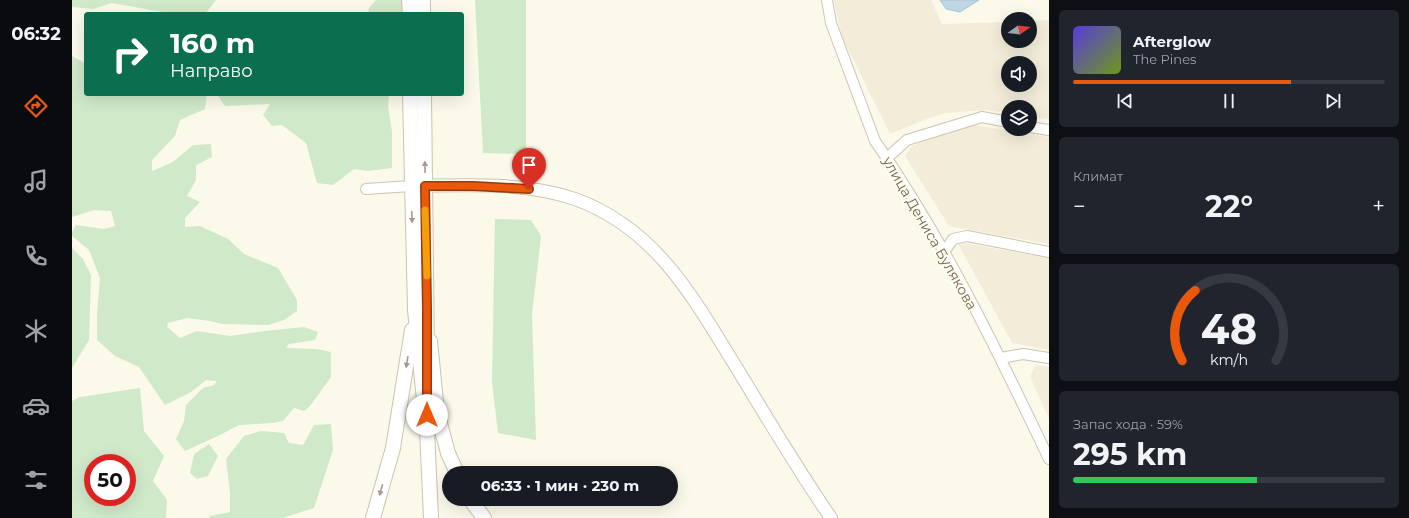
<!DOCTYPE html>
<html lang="ru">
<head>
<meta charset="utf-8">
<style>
	:root { --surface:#171b24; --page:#20242c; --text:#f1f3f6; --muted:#9ea1a6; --line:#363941; --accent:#ea580c }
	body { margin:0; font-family:Montserrat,sans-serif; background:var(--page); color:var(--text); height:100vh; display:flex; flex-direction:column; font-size:15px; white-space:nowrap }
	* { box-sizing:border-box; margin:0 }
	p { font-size:13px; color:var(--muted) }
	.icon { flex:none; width:22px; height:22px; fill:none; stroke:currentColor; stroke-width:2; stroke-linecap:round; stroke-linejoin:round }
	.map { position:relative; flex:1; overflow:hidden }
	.side { display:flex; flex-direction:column; gap:10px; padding:10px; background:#0d0f14; width:360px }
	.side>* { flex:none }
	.hud { position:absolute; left:12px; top:12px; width:380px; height:84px; border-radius:4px; box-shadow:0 4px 16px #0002; background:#0b6e4f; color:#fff; overflow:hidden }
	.needle { width:26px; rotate:76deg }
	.controls { position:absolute; left:929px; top:12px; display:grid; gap:8px }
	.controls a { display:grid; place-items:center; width:36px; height:36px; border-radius:50%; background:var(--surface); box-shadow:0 4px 16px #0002; font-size:20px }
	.speed { position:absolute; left:12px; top:454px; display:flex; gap:8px; font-size:20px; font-weight:700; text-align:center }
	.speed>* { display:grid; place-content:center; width:52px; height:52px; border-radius:50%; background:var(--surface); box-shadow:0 4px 16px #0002; line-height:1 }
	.speed .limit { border:6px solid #d22; background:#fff; color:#111 }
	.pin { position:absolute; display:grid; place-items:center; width:34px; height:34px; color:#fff; margin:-41px -17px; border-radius:50% 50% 50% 0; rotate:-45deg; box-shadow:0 0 4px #0007 }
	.pin .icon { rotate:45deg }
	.me { position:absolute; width:44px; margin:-22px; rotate:0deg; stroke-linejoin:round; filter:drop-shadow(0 0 3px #0008) }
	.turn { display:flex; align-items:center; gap:14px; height:84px; padding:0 20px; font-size:18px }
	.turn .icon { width:52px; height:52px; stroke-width:2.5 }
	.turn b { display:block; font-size:28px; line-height:34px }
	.big { font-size:30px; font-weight:700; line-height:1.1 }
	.side .tile { flex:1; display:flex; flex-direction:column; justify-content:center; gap:6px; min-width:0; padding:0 14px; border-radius:6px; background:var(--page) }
	.side .dial { align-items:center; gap:0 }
	.dial svg { height:104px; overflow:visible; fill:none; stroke:var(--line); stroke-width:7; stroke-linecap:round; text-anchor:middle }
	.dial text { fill:var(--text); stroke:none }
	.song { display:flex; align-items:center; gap:12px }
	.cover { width:48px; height:48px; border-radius:6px; background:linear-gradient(135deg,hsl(250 70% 55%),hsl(80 70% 35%)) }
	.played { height:4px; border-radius:2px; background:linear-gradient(90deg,var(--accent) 70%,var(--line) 70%) }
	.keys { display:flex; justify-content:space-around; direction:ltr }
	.heat { display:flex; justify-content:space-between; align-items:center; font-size:22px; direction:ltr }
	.charge { height:6px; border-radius:3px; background:linear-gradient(90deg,#34c759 59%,var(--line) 0) }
	.trip { position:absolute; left:370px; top:466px; width:236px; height:40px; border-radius:20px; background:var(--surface); box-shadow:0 4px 16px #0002; font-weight:700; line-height:40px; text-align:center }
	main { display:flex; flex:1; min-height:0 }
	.tab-bar { display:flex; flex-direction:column; width:72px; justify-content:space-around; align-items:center; background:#090b0e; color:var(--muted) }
	.tab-bar .icon { width:28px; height:28px }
	.tab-bar .on { color:var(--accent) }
	.tab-bar b { font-size:18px; color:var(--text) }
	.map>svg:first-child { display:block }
</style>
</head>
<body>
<main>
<nav class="tab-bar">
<b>06:32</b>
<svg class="icon on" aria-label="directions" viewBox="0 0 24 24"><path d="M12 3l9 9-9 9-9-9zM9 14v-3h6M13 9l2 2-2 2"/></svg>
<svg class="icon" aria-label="music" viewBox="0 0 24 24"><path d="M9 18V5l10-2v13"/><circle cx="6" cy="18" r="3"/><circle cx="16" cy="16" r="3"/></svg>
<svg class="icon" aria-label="phone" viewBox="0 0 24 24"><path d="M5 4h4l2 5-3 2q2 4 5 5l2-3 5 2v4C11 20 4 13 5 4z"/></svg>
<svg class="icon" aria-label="climate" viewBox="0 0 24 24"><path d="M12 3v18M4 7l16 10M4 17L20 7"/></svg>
<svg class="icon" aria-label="car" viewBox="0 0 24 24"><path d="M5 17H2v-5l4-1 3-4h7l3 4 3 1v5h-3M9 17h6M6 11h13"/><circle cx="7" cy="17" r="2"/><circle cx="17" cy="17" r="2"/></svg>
<svg class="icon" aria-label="filters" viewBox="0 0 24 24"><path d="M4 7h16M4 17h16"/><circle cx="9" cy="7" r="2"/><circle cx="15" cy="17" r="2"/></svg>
</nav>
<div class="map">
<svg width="977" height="518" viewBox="0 0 977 518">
	<rect width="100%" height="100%" fill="#fbf9ea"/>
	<g fill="#f3ecd9" fill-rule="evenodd">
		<path d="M 762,0 L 859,0 L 870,24 L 936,22 L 936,41 L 958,41 L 958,21 L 977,20 L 977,119 L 958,117 L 958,107 L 936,107 L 936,113 L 916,110 L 873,113 L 852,120 L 818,134 L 770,37 ZM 936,63 L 958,63 L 958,85 L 936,85 Z"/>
		<polygon points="896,124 977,137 977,244 877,226 833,156 840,146"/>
		<polygon points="885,242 977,258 977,350 940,343"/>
		<polygon points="964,365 977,367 977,419 958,376"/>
	</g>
	<g fill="#cfe9c9" fill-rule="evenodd">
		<polygon points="0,0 144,0 133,14 102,14 40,3 21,9 0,7"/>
		<polygon points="304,0 334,0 333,14 296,14 297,8"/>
		<polygon points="403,0 454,0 454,154 411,153"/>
		<polygon points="0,56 14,64 14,94 135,94 133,109 108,120 103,136 80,160 80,171 101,162 121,145 139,144 140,157 124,165 124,180 115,196 128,202 113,218 113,227 128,226 156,239 172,254 206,268 225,300 225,311 212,320 196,325 150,324 138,321 115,318 96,323 95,327 108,338 125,331 158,336 193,331 232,327 246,332 243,340 217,344 214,348 245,349 259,352 259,377 238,406 232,411 222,408 211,421 200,423 167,425 148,435 113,451 104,439 112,421 114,405 131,388 142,385 145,381 134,380 119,392 93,405 67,367 43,356 25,340 25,315 28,278 17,250 0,236 0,232 4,225 32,229 43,226 39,211 22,210 0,217"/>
		<polygon points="145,94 317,94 316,106 320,132 320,168 296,171 282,169 261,185 245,183 234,143 210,125 200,126 191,115 198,104 153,106"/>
		<polygon points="423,219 459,220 469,236 460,315 464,440 426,433 420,382"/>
		<polygon points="0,248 11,259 19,275 17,340 0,368"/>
		<path d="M 68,388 L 72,431 L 92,456 L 81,481 L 95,500 L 94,518 L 0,518 L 0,401 L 8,397 ZM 21,463 L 55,463 L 55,497 L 21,497 Z"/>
		<polygon points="259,424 261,450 242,508 210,518 138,518 137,516 158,512 158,493 154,459 172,436 189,431 212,433 217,443 231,445 242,425"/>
		<polygon points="137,444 146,456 136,476 125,479 118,473 122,454"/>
	</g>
	<polygon fill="#bfd7e4" stroke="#a6c4d6" points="868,0 907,0 888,12 874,9"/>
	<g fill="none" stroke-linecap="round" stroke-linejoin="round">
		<defs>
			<g id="minor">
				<path d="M 755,0 L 759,23 L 803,141 C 872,240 925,350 977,459"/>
				<polyline points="958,127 977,130"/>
				<polyline points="815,158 835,140 910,117 936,122"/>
				<polyline points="294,189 339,186"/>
				<polyline points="872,252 881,239 895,236 977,252"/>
				<polyline points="929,358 951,354 977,358"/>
			</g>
			<path id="tertiary" d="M 345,186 C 395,185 455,182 503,199 C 586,229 623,301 666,370 C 696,420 726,470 759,518"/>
			<g id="secondary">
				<polyline points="337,0 338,14"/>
				<polyline points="351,0 351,14"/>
				<polyline points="338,94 343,310 355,430 359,518"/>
				<polyline points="352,94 355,351"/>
				<polyline points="358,341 365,412 376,453 385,473"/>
				<polyline points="398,499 412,518"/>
				<polyline points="301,518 321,448 340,330"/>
			</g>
		</defs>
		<use href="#minor" stroke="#cdc4b0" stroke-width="12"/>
		<use href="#tertiary" stroke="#cdc4b0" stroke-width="14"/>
		<use href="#secondary" stroke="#cec3ac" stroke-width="16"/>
		<use href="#minor" stroke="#fff" stroke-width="10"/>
		<use href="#tertiary" stroke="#fff" stroke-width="12"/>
		<use href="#secondary" stroke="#fff" stroke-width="14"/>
	</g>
	<defs><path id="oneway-solid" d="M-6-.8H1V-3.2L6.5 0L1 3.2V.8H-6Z"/></defs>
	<g fill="#a59b8c">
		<use href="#oneway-solid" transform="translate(353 167) rotate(-91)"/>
		<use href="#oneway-solid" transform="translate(340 217) rotate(88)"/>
		<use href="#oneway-solid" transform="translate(335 362) rotate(99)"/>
		<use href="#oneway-solid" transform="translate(309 490) rotate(106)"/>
	</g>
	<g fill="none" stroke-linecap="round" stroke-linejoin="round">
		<defs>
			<polyline id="route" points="355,415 355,310 353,186 401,186 457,189"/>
		</defs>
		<use href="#route" stroke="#983908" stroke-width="10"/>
		<use href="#route" stroke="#ea580c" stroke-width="7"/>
		<polyline stroke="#f59e0b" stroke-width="7" points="353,210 355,276"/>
	</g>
	<g text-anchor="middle" stroke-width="4" stroke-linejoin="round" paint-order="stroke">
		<g font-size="14" fill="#75654e" stroke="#fefcf1">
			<text transform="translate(858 233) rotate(60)" y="5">улица Дениса Булякова</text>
		</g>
	</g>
</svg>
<div class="controls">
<a><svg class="needle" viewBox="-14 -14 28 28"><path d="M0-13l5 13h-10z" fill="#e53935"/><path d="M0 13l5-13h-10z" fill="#9ea1a6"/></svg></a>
<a><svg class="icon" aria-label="sound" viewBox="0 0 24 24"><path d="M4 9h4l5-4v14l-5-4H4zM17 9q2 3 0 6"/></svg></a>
<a><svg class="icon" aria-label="layers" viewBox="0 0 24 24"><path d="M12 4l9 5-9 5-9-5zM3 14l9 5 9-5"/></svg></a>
</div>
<div class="speed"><div class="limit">50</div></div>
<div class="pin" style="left:457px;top:189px;background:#d93025"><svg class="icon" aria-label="arrive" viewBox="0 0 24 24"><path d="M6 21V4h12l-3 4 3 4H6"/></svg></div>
<svg class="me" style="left:355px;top:415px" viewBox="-20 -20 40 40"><circle r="19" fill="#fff"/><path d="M0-13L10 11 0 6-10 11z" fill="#ea580c"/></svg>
<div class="trip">06:33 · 1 мин · 230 m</div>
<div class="hud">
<div class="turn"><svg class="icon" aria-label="right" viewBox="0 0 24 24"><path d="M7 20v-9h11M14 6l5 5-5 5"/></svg><div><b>160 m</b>Направо</div></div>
</div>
</div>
<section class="side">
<div class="tile">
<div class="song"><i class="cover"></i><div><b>Afterglow</b><p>The Pines</p></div></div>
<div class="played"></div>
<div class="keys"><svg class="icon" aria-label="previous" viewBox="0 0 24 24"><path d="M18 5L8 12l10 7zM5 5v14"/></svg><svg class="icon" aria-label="pause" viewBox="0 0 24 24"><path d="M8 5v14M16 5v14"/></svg><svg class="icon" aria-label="next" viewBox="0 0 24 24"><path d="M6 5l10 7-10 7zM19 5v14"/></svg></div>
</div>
<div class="tile"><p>Климат</p>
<div class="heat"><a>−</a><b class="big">22°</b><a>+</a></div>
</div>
<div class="tile dial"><svg viewBox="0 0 100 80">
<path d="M14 69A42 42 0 1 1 86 69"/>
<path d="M14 69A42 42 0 0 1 24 15" stroke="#ea580c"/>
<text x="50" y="56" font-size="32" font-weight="700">48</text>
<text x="50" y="72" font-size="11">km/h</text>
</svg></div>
<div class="tile"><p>Запас хода · 59%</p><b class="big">295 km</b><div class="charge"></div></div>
</section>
</main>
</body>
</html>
